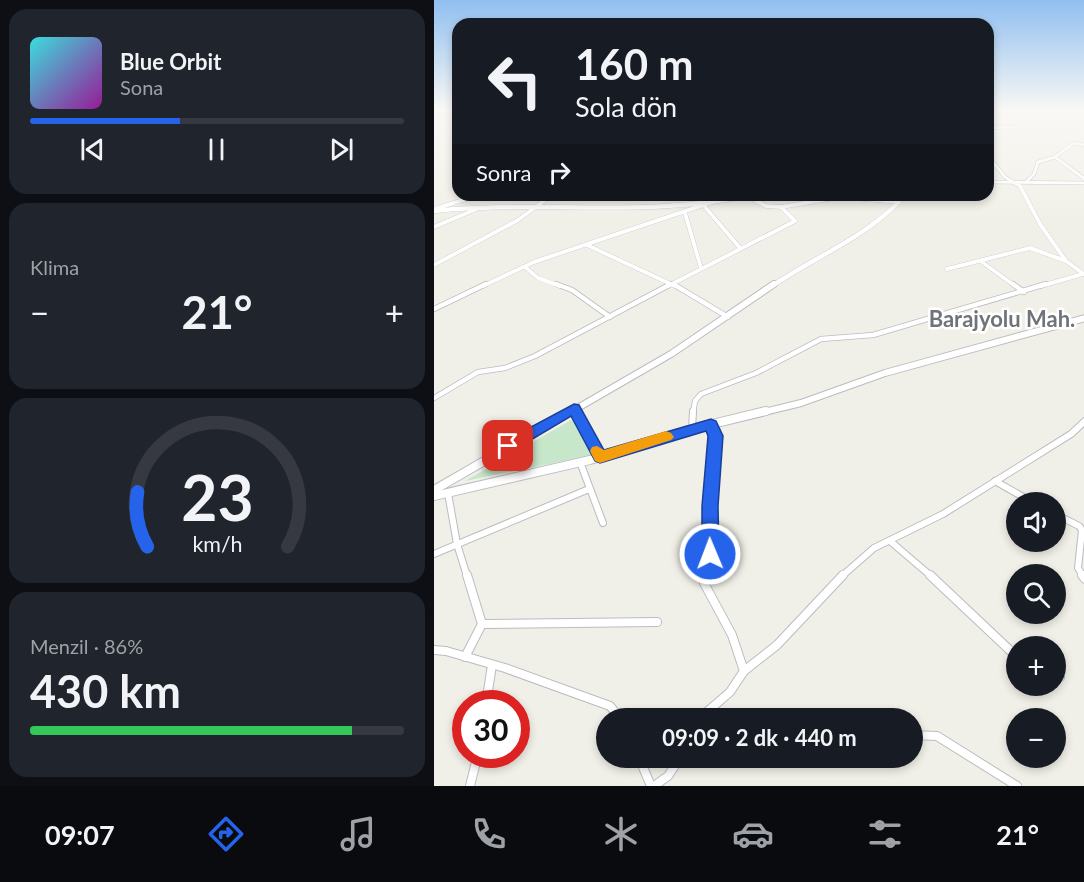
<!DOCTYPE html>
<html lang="tr">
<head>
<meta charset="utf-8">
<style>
	:root { --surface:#171b24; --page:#20242c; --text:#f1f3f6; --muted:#9ea1a6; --line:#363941; --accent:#2563eb }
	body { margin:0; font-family:Lato,sans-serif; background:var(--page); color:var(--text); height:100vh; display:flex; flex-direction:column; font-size:22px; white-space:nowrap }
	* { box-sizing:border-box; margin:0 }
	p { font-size:20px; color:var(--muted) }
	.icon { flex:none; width:33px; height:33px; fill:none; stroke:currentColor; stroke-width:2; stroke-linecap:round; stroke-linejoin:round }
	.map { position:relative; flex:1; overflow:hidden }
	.drawer { display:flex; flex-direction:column; gap:9px; padding:9px; background:#0d0f14; width:434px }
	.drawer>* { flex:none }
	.guide { position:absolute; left:18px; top:18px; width:542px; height:183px; border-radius:18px; box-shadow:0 3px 9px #0003; background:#171b24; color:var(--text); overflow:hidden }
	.buttons { position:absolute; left:572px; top:492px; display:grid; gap:12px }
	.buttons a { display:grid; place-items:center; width:60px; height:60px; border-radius:50%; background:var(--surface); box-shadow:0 3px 9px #0003; font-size:30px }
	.speed { position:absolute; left:18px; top:690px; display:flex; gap:12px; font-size:30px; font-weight:700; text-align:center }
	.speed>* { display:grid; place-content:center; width:78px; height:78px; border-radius:50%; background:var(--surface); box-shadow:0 3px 9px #0003; line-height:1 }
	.speed .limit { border:9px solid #d22; background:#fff; color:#111 }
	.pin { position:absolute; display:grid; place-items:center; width:51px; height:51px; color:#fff; margin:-26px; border-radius:12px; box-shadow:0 3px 9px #0006 }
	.me { position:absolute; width:66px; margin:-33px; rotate:359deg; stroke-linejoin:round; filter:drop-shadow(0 0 4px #0008) }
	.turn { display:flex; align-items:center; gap:21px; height:126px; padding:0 24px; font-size:27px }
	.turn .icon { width:78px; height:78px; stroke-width:2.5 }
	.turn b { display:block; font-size:42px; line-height:51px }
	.then { display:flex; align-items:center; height:57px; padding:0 24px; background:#0003; gap:12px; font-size:22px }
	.big { font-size:45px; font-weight:700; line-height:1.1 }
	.drawer .widget { flex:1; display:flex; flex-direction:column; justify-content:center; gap:9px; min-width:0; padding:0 21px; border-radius:18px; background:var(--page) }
	.drawer .dial { align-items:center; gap:0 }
	.dial svg { height:156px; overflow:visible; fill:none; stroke:var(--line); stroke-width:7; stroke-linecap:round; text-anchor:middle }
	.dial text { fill:var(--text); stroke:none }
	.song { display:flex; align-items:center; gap:18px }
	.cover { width:72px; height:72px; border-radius:9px; background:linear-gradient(135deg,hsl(180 70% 55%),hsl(300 70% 35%)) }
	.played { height:6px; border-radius:3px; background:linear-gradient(90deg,var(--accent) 40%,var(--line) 40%) }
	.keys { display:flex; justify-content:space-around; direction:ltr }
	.heat { display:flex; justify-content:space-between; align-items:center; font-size:33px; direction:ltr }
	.charge { height:9px; border-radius:4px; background:linear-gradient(90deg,#34c759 86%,var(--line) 0) }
	.trip { position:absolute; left:162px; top:708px; width:327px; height:60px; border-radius:30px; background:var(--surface); box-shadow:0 3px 9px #0003; font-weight:700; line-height:60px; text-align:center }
	.menu { display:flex; height:96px; justify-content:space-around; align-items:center; background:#090b0e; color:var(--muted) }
	.menu .icon { width:42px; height:42px }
	.menu .selected { color:var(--accent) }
	.menu b { font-size:27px; color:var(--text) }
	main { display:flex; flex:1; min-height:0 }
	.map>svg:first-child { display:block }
</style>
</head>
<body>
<main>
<section class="drawer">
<div class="widget">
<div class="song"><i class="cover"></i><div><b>Blue Orbit</b><p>Sona</p></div></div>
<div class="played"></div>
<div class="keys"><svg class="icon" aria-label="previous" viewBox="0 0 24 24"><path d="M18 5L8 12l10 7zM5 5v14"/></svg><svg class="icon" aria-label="pause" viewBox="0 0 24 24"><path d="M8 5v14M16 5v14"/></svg><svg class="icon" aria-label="next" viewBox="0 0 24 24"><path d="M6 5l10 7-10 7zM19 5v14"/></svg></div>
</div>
<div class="widget"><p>Klima</p>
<div class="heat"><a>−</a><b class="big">21°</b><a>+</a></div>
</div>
<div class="widget dial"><svg viewBox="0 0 100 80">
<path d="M14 69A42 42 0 1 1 86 69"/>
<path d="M14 69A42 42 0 0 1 9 41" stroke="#2563eb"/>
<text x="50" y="56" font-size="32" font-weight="700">23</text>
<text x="50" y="72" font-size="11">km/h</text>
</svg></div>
<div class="widget"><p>Menzil · 86%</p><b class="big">430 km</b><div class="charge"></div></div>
</section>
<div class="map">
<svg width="651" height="786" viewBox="0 0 651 786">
	<rect width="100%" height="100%" fill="#f1f0e8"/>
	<polygon fill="#c6e7ca" points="139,419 159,455 31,481"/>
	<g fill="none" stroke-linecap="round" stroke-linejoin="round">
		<defs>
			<g id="minor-far4">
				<polyline points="554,112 577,110"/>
				<polyline points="15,117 22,110"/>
				<polyline points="554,128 579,127"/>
				<polyline points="554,156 571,177 587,187"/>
				<polyline points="621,157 651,179"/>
				<polyline points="554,182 651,183"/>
				<polyline points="592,182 600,174 604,162 621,157 640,143 651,145"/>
			</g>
			<g id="minor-far3">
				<polyline points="586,186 606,224 632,261 651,275"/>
				<polyline points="313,196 332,206 347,207 406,197 465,202"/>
				<polyline points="271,207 306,248"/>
				<polyline points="0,209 45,195"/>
				<polyline points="251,213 267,268"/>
				<polyline points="0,227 45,208"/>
				<polyline points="153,245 241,286"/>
				<polyline points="548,262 581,286"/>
				<polyline points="0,265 84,220 118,195"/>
				<polyline points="91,267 104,278 126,286"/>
				<polyline points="513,269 596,248 632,261"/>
				<polyline points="49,286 100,262 281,201"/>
				<polyline points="234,286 361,221 347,207"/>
				<polyline points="607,286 649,274"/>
			</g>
			<g id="minor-far2">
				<polyline points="122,284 138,290 176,317"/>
				<polyline points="239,284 294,317"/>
				<polyline points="579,284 590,292"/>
				<polyline points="0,309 52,284"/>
				<polyline points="0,398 44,372 71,368 101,356 237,284"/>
				<polyline points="140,408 143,413"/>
				<polyline points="259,413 261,401 267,394 322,373 387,339 439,335 612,284"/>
			</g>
			<g id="minor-far1">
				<polyline points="142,411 166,457"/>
				<polyline points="258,429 259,411"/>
				<polyline points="146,462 169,523"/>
				<polyline points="561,481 598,502"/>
				<polyline points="14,493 23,544 33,576"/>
				<polyline points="621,514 645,526 648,530 644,568 649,576"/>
				<polyline points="456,541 497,576"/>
				<polyline points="0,554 155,489"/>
				<path d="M 271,576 C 276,553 275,531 276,507 C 277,480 286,450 277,424"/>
				<polyline points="408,576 440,548 509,514 637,434 651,421"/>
			</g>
			<g id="minor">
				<polyline points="496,575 582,656"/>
				<polyline points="648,575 651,579"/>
				<polyline points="48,624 223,622"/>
				<polyline points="0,650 12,651 71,668 176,706 186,718"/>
				<polyline points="31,657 48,624 33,575"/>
				<polyline points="310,671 343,645 409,575"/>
				<polyline points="621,677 626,677"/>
				<polyline points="52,704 58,665"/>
				<polyline points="274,711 300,718"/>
				<polyline points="270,718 274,711 296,692 310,671 298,635 270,583 272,575"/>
				<polyline points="478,735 503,736 583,786"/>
				<polyline points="205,758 217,786"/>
				<polyline points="36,786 44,754"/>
				<polyline points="220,786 234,776 246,758"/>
			</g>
			<g id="tertiary-far2">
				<path d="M 0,211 C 105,200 213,218 317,195"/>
				<path d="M 338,286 C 382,256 437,235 471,195"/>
			</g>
			<g id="tertiary-far1">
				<polyline points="135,413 237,354 340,284"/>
				<polyline points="326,413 367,403 451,373 651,318"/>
			</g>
			<g id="tertiary">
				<polyline points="0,490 137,411"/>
				<polyline points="0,496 156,460 254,430 332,411"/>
			</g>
		</defs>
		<use href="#minor-far4" stroke="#babcc1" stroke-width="4"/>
		<use href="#minor-far3" stroke="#babcc1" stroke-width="4.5"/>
		<use href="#minor-far2" stroke="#babcc1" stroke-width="6"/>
		<use href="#minor-far1" stroke="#babcc1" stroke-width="8"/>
		<use href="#minor" stroke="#babcc1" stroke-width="10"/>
		<use href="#tertiary-far2" stroke="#babcc1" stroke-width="5"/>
		<use href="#tertiary-far1" stroke="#babcc1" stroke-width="8"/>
		<use href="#tertiary" stroke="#babcc1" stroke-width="10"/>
		<use href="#minor-far4" stroke="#fff" stroke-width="3"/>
		<use href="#minor-far3" stroke="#fff" stroke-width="4"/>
		<use href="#minor-far2" stroke="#fff" stroke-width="4.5"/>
		<use href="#minor-far1" stroke="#fff" stroke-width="6"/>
		<use href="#minor" stroke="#fff" stroke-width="8"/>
		<use href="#tertiary-far2" stroke="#fff" stroke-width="4.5"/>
		<use href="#tertiary-far1" stroke="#fff" stroke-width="6"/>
		<use href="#tertiary" stroke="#fff" stroke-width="8"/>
	</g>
	<linearGradient id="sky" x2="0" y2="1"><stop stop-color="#90bff0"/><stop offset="0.5" stop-color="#f9f8f5"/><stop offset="1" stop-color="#f9f8f5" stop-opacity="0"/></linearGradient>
	<rect width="651" height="220" fill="url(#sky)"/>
	<polygon fill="#2563eb" stroke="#184099" stroke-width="1.5" points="140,404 145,405 170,450 277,419 282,421 289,436 284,506 285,554 283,559 276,562 270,559 268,554 268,506 274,436 272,431 166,463 161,461 137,416 80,450 69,450 67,446 69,442"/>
	<polygon fill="#f59e0b" points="232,431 237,433 240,437 237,440 166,463 161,461 156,451 158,447 163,446 170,450"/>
	<g text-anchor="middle" stroke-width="5" stroke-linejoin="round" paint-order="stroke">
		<g font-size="22" font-weight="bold" fill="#707479" stroke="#fff">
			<text x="568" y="327">Barajyolu Mah.</text>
		</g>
	</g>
</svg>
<div class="buttons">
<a><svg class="icon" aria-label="sound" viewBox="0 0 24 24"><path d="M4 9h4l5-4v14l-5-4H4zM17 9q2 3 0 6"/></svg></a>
<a><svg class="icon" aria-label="search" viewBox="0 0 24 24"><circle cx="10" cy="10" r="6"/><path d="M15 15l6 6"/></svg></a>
<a>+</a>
<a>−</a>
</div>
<div class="speed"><div class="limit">30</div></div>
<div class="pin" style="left:74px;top:446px;background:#d93025"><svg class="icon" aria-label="arrive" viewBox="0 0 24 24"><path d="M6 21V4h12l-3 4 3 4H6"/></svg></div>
<svg class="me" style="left:276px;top:554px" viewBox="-20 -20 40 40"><circle r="17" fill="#2563eb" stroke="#fff" stroke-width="3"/><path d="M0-11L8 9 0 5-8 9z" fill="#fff"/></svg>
<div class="trip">09:09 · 2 dk · 440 m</div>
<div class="guide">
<div class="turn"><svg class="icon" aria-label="left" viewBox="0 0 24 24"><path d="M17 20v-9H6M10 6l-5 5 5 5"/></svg><div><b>160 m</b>Sola dön</div></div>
<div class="then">Sonra<svg class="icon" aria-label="right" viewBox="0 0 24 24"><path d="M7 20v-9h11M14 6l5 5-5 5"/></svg></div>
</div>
</div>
</main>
<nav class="menu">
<b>09:07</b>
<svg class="icon selected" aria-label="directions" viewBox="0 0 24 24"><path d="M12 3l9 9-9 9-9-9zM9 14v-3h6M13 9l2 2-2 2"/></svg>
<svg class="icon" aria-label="music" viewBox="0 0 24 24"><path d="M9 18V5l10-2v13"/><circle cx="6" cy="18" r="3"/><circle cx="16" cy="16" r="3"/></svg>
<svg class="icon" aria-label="phone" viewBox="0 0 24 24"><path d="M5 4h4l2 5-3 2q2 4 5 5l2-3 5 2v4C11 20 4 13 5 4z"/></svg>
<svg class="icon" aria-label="climate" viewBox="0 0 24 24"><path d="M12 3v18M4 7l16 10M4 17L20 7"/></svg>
<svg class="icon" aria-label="car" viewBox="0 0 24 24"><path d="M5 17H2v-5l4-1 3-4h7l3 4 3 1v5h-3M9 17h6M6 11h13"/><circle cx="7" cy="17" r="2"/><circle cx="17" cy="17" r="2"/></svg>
<svg class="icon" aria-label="filters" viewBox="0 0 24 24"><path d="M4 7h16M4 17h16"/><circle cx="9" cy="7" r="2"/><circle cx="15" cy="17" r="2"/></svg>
<b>21°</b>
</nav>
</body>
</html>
